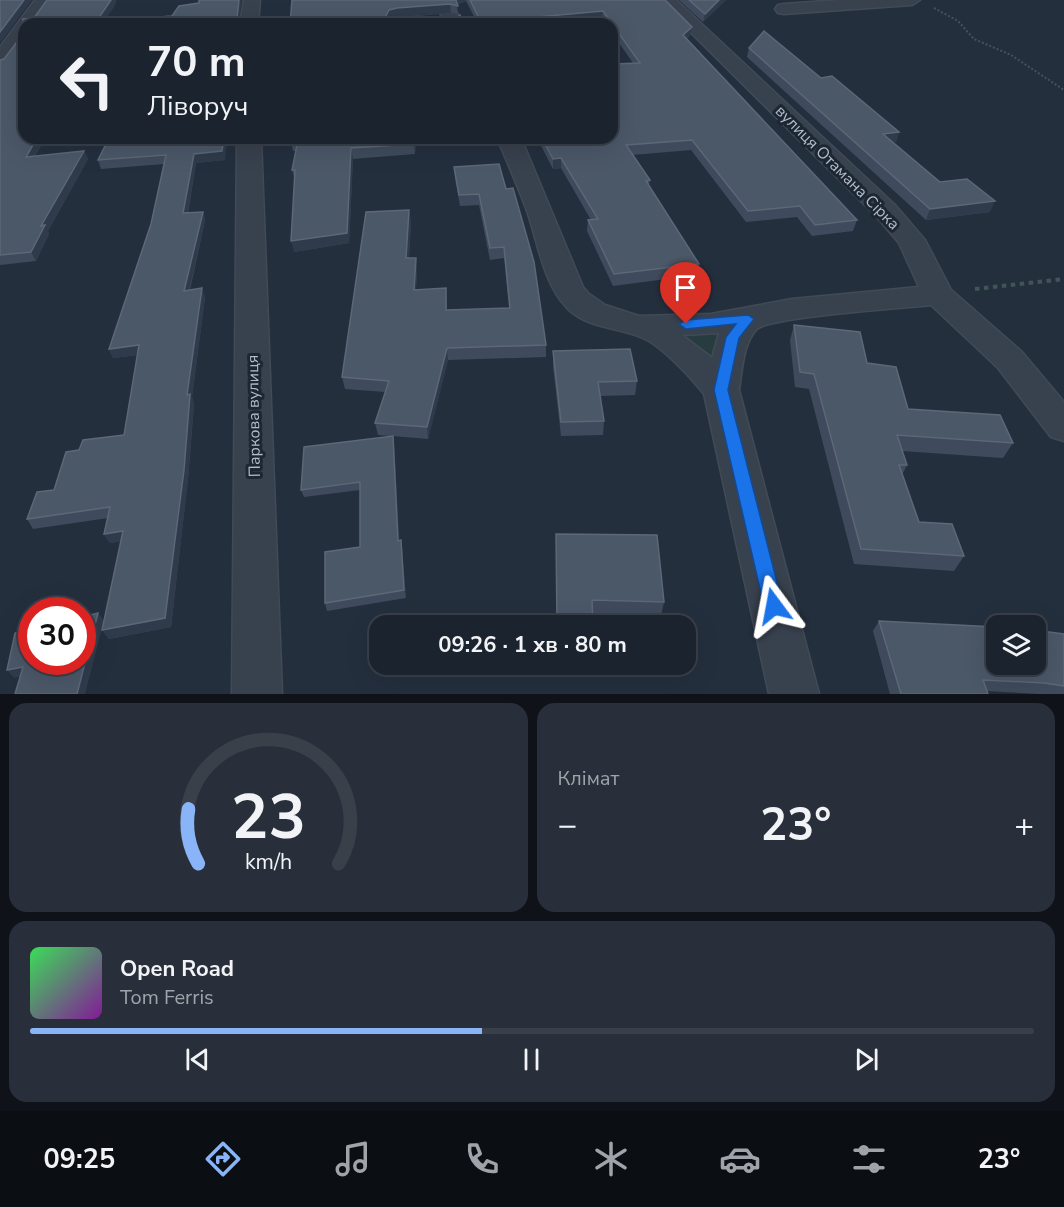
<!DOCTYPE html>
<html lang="uk">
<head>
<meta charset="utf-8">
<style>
	:root { --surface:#1b232e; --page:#282f3a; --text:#f1f3f6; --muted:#a0a4aa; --line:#39404a; --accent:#8ab4f8 }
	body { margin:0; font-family:"Nunito Sans",sans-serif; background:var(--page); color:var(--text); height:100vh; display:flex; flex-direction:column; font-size:22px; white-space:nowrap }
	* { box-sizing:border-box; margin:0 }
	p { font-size:20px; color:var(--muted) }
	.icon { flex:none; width:33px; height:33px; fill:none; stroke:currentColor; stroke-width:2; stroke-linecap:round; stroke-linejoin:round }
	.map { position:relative; height:694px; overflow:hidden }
	.details { display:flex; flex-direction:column; gap:9px; padding:9px; background:#0f1319; flex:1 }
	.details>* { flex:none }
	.banner { position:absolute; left:18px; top:18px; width:600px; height:126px; border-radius:18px; box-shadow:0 6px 24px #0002,0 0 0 2px var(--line); background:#1b232e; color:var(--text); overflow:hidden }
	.fabs { position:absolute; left:986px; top:615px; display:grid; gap:12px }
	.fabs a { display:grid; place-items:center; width:60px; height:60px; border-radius:12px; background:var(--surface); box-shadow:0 6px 24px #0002,0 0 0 2px var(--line); font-size:30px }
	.speed { position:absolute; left:18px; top:597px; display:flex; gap:12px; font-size:30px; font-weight:700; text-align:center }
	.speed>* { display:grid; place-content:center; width:78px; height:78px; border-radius:50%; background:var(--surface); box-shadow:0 6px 24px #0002,0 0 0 2px var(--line); line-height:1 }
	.speed .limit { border:9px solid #d22; background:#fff; color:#111 }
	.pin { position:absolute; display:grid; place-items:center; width:51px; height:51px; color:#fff; margin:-62px -26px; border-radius:50% 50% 50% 0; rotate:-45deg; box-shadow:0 0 6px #0007 }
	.pin .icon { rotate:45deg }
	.me { position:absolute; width:66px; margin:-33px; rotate:347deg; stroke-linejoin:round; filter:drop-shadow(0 0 4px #0008) }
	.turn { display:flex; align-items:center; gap:21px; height:126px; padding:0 30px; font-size:27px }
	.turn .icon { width:78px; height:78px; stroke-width:2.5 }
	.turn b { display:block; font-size:42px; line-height:51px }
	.big { font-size:45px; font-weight:700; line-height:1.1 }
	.details .widget { flex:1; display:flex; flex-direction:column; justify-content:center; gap:9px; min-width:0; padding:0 21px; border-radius:18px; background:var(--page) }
	.details .dial { align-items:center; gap:0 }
	.dial svg { height:156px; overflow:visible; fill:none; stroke:var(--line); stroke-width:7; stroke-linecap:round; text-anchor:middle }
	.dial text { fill:var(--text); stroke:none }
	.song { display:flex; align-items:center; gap:18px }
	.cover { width:72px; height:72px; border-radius:9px; background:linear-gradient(135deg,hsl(130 70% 55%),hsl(290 70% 35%)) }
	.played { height:6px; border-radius:3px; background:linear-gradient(90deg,var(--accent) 45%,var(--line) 45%) }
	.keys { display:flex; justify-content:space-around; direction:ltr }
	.heat { display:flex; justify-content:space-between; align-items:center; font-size:33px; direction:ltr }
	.details .tiles { flex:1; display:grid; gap:9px; grid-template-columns:1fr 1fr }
	.widget:last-child { grid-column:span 2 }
	.trip { position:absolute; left:369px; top:615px; width:327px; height:60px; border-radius:18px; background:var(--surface); box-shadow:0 6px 24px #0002,0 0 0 2px var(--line); font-weight:700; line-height:60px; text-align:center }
	.dock { display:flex; height:96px; justify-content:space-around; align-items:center; background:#0b0e12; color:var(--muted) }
	.dock .icon { width:42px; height:42px }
	.dock .active { color:var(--accent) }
	.dock b { font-size:27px; color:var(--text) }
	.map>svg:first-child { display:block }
</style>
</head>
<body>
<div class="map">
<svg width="1064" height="694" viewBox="0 0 1064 694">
	<rect width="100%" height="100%" fill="#242f3e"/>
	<polygon fill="#263c3f" points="674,330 722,333 716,366"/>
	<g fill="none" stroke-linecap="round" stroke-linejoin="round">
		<defs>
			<g id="minor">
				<polygon points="35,0 52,0 35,24 24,24 24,40 7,64 0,66 0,47"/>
				<polygon points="244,0 260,0 258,24 240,24"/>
				<polygon points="434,0 450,0 463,24 445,24"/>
				<path d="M 658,0 L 676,0 L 895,205 L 925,240 L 951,290 L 1022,352 L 1064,402 L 1064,441 L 1051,437 L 998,368 L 931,305 C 905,308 770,317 757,329 C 743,343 742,371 739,390 L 819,694 L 769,694 L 704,394 C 690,377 663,347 643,338 C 619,327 587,329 567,308 C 543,283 538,242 527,211 C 518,186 507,162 497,138 L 521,138 L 583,287 L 589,294 L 605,305 L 639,316 L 711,314 L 792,299 L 919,287 L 899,243 L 877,217 ZM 719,333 L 712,358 L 682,335 Z"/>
				<polygon points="840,0 920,0 912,5 784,14 778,13 775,9 778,5 784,4"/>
				<polygon points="237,138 261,138 282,694 232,694"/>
			</g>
		</defs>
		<use href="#minor" stroke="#414a57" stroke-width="3"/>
		<polyline stroke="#3f5557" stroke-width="2" stroke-dasharray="2 2" stroke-linecap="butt" points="934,8 958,21 974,39 1011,55 1064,90"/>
		<polyline stroke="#3f5557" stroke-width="4" stroke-dasharray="4.5 4.5" stroke-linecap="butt" points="975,289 1064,279"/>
		<use href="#minor" fill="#38414e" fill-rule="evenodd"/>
	</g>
	<g fill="#3f4b5c">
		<polygon points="47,0 116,0 115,5 104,21 172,16 179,6 199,3 199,0 241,0 239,19 252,19 253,24 24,24 24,138 46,138 35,156 84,151 88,159 48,231 49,234 36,261 0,265 0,60 4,59 23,34 23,19 34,18"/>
		<polygon points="292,0 665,0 690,35 687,39 857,220 853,231 812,236 797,217 746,222 691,150 632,155 650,180 649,185 699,264 697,275 613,286 587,231 588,220 591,220 561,168 553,169 537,138 612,138 633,63 612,33 612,24 606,24 602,19 550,24 478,24 466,1 457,5 458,14 451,13 394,18 462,24 290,24"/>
		<polygon points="679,0 726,0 703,22"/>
		<polygon points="749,48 821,78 899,132 896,142 892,142 940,182 990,212 926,220 747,57"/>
		<polygon points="109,138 225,160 196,163 188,213 203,212 205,220 190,290 205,297 192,397 194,404 188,479 171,627 109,639 102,630 121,541 110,543 104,534 108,518 33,529 27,519 54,490 79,450 124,435 138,355 113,358 109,349 151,224 164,164 101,169 98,160"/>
		<polygon points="291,138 416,138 415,154 353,159 349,243 294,252 295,180 292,170 296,151 293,151 291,141"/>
		<polygon points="499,164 546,345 546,357 448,360 428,439 393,436 394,444 399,541 401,540 402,548 406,598 327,611 325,603 360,547 360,490 304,497 301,490 390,436 378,435 375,423 385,392 345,389 342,377 411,221 409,258 417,269 416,290 446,288 447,310 509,308 504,258 490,260 479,205 460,206 455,178 454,167"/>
		<polygon points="794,325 867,363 908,409 1013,443 1003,458 902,451 907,465 902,475 919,522 964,556 954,571 854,564 809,389 795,387 790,340"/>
		<polygon points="553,351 637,381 635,395 600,396 604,421 603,435 561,436 553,366"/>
		<polygon points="556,534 664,602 661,616 593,615 593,626 556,626"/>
		<polygon points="879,621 1064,634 1064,694 1038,694 987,691 988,694 890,694 873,631"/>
	</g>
	<g fill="#2f3b4b">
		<polygon points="24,0 32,0 0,43 0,32"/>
		<polygon points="111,0 116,0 115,5 102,24 96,22"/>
		<polygon points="239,0 241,0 242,1 238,24 237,19"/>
		<polygon points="456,0 466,0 466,1 456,5"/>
		<polygon points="719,0 726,0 703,22 705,14"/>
		<polygon points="450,4 451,13 398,17 390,19 386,16 389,10 397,8"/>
		<polygon points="603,11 602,19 550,24 538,24 538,17"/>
		<polygon points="692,27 690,35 682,44 683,35"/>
		<polygon points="899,132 896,142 879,143 883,134"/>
		<polygon points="37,138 46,138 30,165 26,157"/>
		<polygon points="224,138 228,138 225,160 196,163 186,222 183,213 194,154"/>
		<polygon points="414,138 416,138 415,154 414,144"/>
		<polygon points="351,148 353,159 349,243 294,252 291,241"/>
		<polygon points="84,151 88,159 48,231 49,234 36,261 31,252 41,226"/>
		<polygon points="561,158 561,168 553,169 553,159"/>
		<polygon points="995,201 990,212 926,220 930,209"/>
		<polygon points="409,210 411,221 408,270 406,258"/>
		<polygon points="203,212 205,220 187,300 184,291"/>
		<polygon points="416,258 417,269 415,302 414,290"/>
		<polygon points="202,288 205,297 192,397 194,404 188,479 171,627 109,639 102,630 187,395"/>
		<polygon points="139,345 144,354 113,358 109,349"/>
		<polygon points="447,348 448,360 428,439 427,427"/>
		<polygon points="393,436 394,444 400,549 398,541"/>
		<polygon points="123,531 128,540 110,543 104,534"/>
		<polygon points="401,540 402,548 406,598 404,590"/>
		<polygon points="98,613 104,621 85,694 77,694"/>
		<polygon points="23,667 30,674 14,678 7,670"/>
	</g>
	<g fill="#4b5868" stroke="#5c6777" stroke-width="1.5">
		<polygon points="0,0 24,0 0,32"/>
		<polygon points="47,0 111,0 96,22 172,16 179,6 199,3 199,0 239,0 237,19 252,19 249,24 24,24 24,138 37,138 26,157 84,151 41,226 45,225 31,252 0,255 0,60 4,59 23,34 23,19 34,18"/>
		<polygon points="292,0 456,0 458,6 450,4 397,8 389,10 386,16 388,18 456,18 460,15 462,24 290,24"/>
		<polygon points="470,0 665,0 692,27 683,35 857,220 815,225 800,206 748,211 692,140 626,145 650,180 646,181 699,264 614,274 588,220 598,219 561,158 553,159 542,138 612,138 612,64 640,63 603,11 538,17 543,24 482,24"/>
		<polygon points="689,0 719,0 705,14"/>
		<polygon points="764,31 821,78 832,76 899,132 883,134 940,182 967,179 995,201 930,209 749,48"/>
		<polygon points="109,138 224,138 222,151 194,154 183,213 203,212 184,291 202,288 187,395 190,394 184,470 165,618 102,630 123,531 104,534 110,507 27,519 37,492 54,490 66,452 79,450 83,440 124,435 139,345 109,349 151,224 166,155 98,160"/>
		<polygon points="291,138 414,138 414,144 351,148 347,233 291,241 295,170 292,170 298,140 291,141"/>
		<polygon points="499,164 506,189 513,188 534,262 546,345 447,348 427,427 375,423 389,381 342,377 366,212 409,210 406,258 416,258 414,290 446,288 446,310 510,308 504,247 490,248 479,194 459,195 454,167"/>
		<polygon points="794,325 860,332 867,363 896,367 908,409 1000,415 1013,443 897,435 907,465 899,465 919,522 952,524 964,556 861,549 814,374 800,372"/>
		<polygon points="630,349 637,381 598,382 604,421 561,422 553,351"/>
		<polygon points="393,436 398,541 401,540 404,590 325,603 325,552 360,547 360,482 301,490 304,447"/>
		<polygon points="556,534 657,535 664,602 592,600 593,626 557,626"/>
		<polygon points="98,613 77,694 15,694 23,667 7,670 15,633 32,629 32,662 82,662 82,617"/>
		<polygon points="879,621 996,627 996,664 1035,664 1035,630 1064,634 1064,686 1044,683 983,680 988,694 901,694"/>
	</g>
	<polygon fill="#1a73e8" stroke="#114b97" stroke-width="1.5" points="748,315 754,319 739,338 728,390 783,606 780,612 774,615 767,612 764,606 714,390 726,337 736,324 686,329 679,324 686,320"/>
	<g text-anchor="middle" stroke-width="6" stroke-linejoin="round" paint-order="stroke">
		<g font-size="16" fill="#b4bcc9" stroke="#1d2633">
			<text transform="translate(838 167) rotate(45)" y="6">вулиця Отамана Сірка</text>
			<text transform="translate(253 416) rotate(-91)" y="6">Паркова вулиця</text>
		</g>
	</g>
</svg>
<div class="fabs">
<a><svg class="icon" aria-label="layers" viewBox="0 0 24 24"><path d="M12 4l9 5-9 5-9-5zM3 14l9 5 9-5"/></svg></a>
</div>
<div class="speed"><div class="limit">30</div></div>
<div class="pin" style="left:686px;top:324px;background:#d93025"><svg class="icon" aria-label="arrive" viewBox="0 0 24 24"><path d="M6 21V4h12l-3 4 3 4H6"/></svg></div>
<svg class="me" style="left:774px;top:606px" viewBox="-20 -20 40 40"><path d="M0-17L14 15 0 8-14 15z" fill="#1a73e8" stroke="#fff" stroke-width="4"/></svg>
<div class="trip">09:26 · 1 хв · 80 m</div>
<div class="banner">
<div class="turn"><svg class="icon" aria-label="left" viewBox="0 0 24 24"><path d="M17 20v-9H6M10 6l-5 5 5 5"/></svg><div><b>70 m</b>Ліворуч</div></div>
</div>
</div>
<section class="details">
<div class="tiles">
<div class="widget dial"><svg viewBox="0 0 100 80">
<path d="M14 69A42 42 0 1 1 86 69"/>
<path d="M14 69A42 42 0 0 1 9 41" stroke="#8ab4f8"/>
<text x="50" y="56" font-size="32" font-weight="700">23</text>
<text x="50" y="72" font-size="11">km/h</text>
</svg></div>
<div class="widget"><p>Клімат</p>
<div class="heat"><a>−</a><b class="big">23°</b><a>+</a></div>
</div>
<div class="widget">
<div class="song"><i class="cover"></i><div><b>Open Road</b><p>Tom Ferris</p></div></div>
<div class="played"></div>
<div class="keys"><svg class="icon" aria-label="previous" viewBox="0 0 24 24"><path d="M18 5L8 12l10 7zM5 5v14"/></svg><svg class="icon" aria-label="pause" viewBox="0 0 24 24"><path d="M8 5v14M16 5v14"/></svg><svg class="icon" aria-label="next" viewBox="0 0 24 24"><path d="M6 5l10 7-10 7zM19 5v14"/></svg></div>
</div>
</div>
</section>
<nav class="dock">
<b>09:25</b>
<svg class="icon active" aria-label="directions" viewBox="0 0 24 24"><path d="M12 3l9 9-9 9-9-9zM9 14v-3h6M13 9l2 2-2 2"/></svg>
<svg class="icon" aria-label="music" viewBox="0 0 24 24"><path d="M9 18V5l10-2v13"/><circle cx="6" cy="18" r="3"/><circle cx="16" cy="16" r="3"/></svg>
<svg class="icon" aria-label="phone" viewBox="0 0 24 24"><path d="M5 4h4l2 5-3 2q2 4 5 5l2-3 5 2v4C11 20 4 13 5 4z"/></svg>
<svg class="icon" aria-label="climate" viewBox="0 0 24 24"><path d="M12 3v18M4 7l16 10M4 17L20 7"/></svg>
<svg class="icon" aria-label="car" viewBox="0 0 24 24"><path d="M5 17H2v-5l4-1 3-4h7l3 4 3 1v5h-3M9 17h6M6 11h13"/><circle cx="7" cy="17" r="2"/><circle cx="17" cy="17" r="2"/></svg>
<svg class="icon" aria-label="filters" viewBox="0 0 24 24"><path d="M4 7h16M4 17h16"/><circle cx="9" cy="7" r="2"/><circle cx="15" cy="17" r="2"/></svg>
<b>23°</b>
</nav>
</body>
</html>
